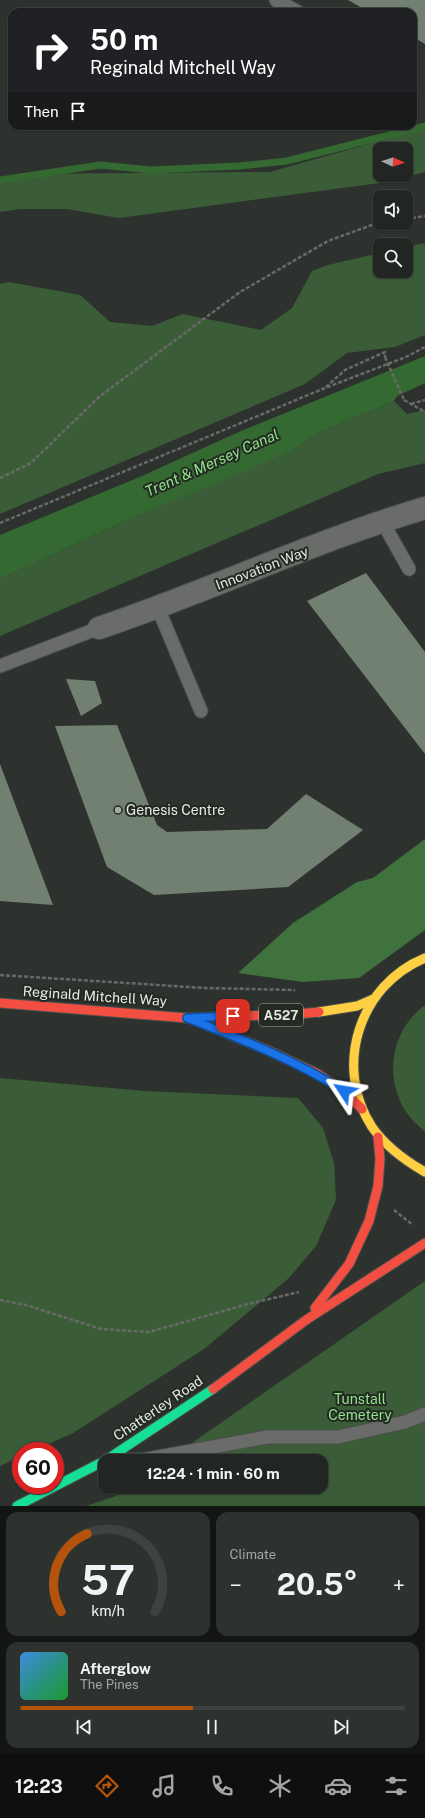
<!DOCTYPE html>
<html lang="en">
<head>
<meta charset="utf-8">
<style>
	:root { --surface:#222622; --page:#2e322f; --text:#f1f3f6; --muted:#a2a5a5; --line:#3f4340; --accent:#b45309 }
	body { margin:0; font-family:"Public Sans",sans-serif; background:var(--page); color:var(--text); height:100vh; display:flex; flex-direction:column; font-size:15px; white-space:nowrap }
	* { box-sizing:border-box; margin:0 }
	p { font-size:13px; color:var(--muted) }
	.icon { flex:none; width:22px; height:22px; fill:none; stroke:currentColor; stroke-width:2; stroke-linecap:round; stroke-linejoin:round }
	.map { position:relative; height:1506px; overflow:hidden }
	.drawer { display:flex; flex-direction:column; gap:6px; padding:6px; background:#131513; flex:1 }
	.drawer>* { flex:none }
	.guide { position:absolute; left:8px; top:8px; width:409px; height:122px; border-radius:12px; box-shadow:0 1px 3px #0004,0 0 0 1px var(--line); background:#202124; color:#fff; overflow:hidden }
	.needle { width:26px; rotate:94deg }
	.buttons { position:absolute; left:373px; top:142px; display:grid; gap:8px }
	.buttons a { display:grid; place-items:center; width:40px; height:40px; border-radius:8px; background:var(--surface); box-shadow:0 1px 3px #0004,0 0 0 1px var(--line); font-size:20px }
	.speed { position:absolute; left:12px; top:1442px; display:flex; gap:8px; font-size:20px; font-weight:700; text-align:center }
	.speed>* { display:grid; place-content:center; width:52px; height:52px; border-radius:50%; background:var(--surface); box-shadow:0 1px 3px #0004,0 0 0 1px var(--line); line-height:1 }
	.speed .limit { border:6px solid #d22; background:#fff; color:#111 }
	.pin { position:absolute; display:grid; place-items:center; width:34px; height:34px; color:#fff; margin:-17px; border-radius:8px; box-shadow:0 2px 6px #0006 }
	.me { position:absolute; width:44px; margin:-22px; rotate:303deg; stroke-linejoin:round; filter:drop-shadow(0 0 3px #0008) }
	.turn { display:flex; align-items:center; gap:14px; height:84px; padding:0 16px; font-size:18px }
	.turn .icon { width:52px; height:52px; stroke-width:2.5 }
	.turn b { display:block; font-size:28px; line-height:34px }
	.then { display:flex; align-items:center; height:38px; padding:0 16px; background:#0003; gap:8px; font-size:15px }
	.big { font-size:30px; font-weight:700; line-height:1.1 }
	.drawer .card { flex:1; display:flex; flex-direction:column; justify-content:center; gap:6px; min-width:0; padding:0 14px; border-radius:12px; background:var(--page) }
	.drawer .dial { align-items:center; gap:0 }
	.dial svg { height:104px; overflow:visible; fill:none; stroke:var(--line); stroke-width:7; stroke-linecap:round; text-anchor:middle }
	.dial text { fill:var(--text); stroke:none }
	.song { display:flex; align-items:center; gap:12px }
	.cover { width:48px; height:48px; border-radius:6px; background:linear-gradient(135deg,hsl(210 70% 55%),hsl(130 70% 35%)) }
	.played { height:4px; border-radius:2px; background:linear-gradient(90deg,var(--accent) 45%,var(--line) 45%) }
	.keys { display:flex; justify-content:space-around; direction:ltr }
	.heat { display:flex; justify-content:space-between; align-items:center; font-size:22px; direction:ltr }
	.drawer .tiles { flex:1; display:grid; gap:6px; grid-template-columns:1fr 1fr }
	.card:last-child { grid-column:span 2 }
	.trip { position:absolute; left:98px; top:1454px; width:230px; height:40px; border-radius:12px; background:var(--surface); box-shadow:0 1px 3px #0004,0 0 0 1px var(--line); font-weight:700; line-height:40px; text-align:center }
	.dock { display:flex; height:64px; justify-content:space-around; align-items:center; background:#0e0f0e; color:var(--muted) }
	.dock .icon { width:28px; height:28px }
	.dock .on { color:var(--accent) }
	.dock b { font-size:18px; color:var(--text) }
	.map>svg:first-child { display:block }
</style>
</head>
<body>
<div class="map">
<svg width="425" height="1506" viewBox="0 0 425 1506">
	<rect width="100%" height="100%" fill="#2e322e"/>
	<g fill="#3a5d38" fill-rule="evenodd">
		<path d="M 425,128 L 425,172 L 387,182 L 119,218 L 67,209 L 20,209 L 0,212 L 0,177 L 21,174 L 270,172 ZM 380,149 L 406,149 L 406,175 L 380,175 Z"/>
		<polygon points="425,243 425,335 395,347 347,353 305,384 0,514 0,284 9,282 80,295 110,322 152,326 183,314 261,330 292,308 312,271 328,265 380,253 380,271 406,271 406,247"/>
		<polygon points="394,401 407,414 425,410 425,463 378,474 0,636 0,579 122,522 295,449 320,432"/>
		<path d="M 425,1005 L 425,1132 C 415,1123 405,1113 400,1101 C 385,1067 395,1027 425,1005 Z"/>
		<polygon points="0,1078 144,1091 298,1098 323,1128 334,1163 336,1200 316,1246 289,1278 204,1349 73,1433 33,1451 21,1451 21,1456 0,1466"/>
		<polygon points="425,1281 425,1506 86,1506 116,1496 129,1487 321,1487 321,1461 166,1461"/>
	</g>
	<polygon fill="#3f723d" points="425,839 425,930 359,978 303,982 238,973 293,923 357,882 373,878"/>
	<polygon fill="#346a32" points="425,356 425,383 397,396 394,401 320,432 295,449 257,466 122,522 0,579 0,535 142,476 234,434"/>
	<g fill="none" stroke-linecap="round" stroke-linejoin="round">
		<polyline stroke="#346a32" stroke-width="7" points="0,180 100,165 151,170 240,166 287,161 425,126"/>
	</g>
	<g fill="#728071">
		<polygon points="348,0 425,0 425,44 413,37 413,12 369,12"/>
		<polygon points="366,573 425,652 425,754 307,601"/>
		<polygon points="66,679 95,681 102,703 81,716"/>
		<polygon points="117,725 157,825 167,832 267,829 306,794 363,830 288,887 154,895 107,867 55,726"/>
		<polygon points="0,764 53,905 0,901"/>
	</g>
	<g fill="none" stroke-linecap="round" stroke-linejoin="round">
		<defs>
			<g id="lane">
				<polyline points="276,0 298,12"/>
				<polyline points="382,521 409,569"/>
				<polyline points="158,608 201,711"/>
				<polyline points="0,666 99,628"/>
				<polyline points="108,1460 142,1460 267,1437 338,1437 405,1422 425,1414"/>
			</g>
			<path id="street" d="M 99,628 C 209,591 314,541 425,508"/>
			<polyline id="fast" points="17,1506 106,1460 213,1389"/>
			<g id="slow">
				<path d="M 425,958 C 359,985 333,1067 372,1127 C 386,1147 404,1160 425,1172"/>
				<polyline points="319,1012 357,1006 373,999"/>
			</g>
			<g id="jam">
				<polyline points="0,1003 187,1018 298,1014 319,1012"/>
				<polyline points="196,1021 267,1050 316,1073 344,1091 362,1109"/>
				<polyline points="315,1308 349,1264 369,1221 378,1186 380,1159 378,1137"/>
				<polyline points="213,1389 306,1320 425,1243"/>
			</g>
		</defs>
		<use href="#lane" stroke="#4c504c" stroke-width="15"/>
		<use href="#street" stroke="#4c504c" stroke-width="24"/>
		<use href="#fast" stroke="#4c504c" stroke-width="11"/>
		<use href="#slow" stroke="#4c504c" stroke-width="11"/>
		<use href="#jam" stroke="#4c504c" stroke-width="11"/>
		<g stroke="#686a68" stroke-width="2.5" stroke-dasharray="4 2" stroke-linecap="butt">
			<polyline points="406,219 425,216"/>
			<polyline points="326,387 345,370 385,352 385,357"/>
			<polyline points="404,400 425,412"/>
			<polyline points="411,404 425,400"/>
			<polyline points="0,478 31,463 99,397 240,292 328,241 380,222"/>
			<polyline points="0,523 325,388 406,357 425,347"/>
			<polyline points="0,975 205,988 295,990"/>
			<polyline points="394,1210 413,1225"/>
			<polyline points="0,1300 26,1305 101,1329 149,1332 248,1304 299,1292"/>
		</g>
		<use href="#lane" stroke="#696c69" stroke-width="13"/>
		<use href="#street" stroke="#696c69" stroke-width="22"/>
		<use href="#fast" stroke="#16e098" stroke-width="9"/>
		<use href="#slow" stroke="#ffcf43" stroke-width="9"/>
		<use href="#jam" stroke="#f24e42" stroke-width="9"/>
		<polyline stroke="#686a68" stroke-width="2.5" stroke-dasharray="4 2" stroke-linecap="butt" points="385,357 404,400"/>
	</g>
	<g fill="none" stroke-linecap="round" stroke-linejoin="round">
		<defs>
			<path id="route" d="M 233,1016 L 187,1018 C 241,1039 295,1060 344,1091"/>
		</defs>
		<use href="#route" stroke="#114b97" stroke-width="10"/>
		<use href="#route" stroke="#1a73e8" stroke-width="7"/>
	</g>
	<circle fill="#a5aaa5" stroke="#232a22" stroke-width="1.5" cx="118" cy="810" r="4"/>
	<g text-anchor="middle" stroke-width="4" stroke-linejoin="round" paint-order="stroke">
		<rect fill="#232a22" stroke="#abb0aa" stroke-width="1" x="259" y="1004" width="44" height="22" rx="3"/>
		<g font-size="13" font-weight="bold" fill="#e5eae5">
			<text x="281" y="1020">A527</text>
		</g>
		<g font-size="14" fill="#e5eae5" stroke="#232a22">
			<text transform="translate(262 568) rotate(-21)" y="5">Innovation Way</text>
			<text transform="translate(95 996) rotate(4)" y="5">Reginald Mitchell Way</text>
			<text transform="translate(158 1408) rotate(-34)" y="5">Chatterley Road</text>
		</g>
		<g font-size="14" fill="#e5eae5" stroke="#232a22" text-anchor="start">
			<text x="126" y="815">Genesis Centre</text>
		</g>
		<g font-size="14" fill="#92e28c" stroke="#232a22">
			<text x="360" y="1404">Tunstall<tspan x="360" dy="16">Cemetery</tspan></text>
		</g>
		<g font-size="15" font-style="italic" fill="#90e08a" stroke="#232a22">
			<text transform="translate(212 463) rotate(-24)" y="5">Trent &amp; Mersey Canal</text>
		</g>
	</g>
</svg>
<div class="buttons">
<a><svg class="needle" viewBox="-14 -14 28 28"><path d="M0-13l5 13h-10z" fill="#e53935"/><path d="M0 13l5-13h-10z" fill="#a2a5a5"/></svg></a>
<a><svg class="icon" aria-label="sound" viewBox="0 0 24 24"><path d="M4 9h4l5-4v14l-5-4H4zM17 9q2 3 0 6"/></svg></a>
<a><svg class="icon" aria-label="search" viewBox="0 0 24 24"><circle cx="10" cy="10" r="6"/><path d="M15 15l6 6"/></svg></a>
</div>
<div class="speed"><div class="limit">60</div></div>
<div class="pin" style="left:233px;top:1016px;background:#d93025"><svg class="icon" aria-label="arrive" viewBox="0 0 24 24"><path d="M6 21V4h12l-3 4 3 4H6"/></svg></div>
<svg class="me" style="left:344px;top:1091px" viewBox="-20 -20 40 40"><path d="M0-17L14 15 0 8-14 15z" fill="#1a73e8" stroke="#fff" stroke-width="4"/></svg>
<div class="trip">12:24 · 1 min · 60 m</div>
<div class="guide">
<div class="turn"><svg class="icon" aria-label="right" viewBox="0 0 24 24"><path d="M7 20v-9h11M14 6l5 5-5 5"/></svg><div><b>50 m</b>Reginald Mitchell Way</div></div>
<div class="then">Then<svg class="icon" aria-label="arrive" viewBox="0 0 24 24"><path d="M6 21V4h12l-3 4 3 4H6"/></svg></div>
</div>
</div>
<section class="drawer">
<div class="tiles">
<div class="card dial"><svg viewBox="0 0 100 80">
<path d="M14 69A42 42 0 1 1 86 69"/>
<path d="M14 69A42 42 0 0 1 34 9" stroke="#b45309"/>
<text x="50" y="56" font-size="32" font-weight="700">57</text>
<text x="50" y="72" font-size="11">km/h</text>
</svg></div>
<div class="card"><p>Climate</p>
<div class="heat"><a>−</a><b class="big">20.5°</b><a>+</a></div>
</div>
<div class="card">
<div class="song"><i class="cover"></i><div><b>Afterglow</b><p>The Pines</p></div></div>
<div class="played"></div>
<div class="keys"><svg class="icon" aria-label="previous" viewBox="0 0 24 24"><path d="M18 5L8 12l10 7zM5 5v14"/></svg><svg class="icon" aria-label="pause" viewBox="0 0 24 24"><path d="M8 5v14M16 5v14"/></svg><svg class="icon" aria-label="next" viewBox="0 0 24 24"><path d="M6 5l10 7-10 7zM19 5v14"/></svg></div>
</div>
</div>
</section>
<nav class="dock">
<b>12:23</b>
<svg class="icon on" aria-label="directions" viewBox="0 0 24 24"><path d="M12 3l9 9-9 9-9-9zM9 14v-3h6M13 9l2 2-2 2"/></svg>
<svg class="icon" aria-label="music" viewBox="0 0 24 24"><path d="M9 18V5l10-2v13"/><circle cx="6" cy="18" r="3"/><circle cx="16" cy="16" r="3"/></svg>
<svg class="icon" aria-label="phone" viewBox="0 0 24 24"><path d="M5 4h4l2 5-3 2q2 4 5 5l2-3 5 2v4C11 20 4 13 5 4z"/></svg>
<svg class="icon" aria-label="climate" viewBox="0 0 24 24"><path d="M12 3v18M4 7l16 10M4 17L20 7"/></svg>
<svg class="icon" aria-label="car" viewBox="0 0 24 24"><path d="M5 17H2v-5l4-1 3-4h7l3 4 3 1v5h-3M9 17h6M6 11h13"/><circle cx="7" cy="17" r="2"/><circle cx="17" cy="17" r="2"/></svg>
<svg class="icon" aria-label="filters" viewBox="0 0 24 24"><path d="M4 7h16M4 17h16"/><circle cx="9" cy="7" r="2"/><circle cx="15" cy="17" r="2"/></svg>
</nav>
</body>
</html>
